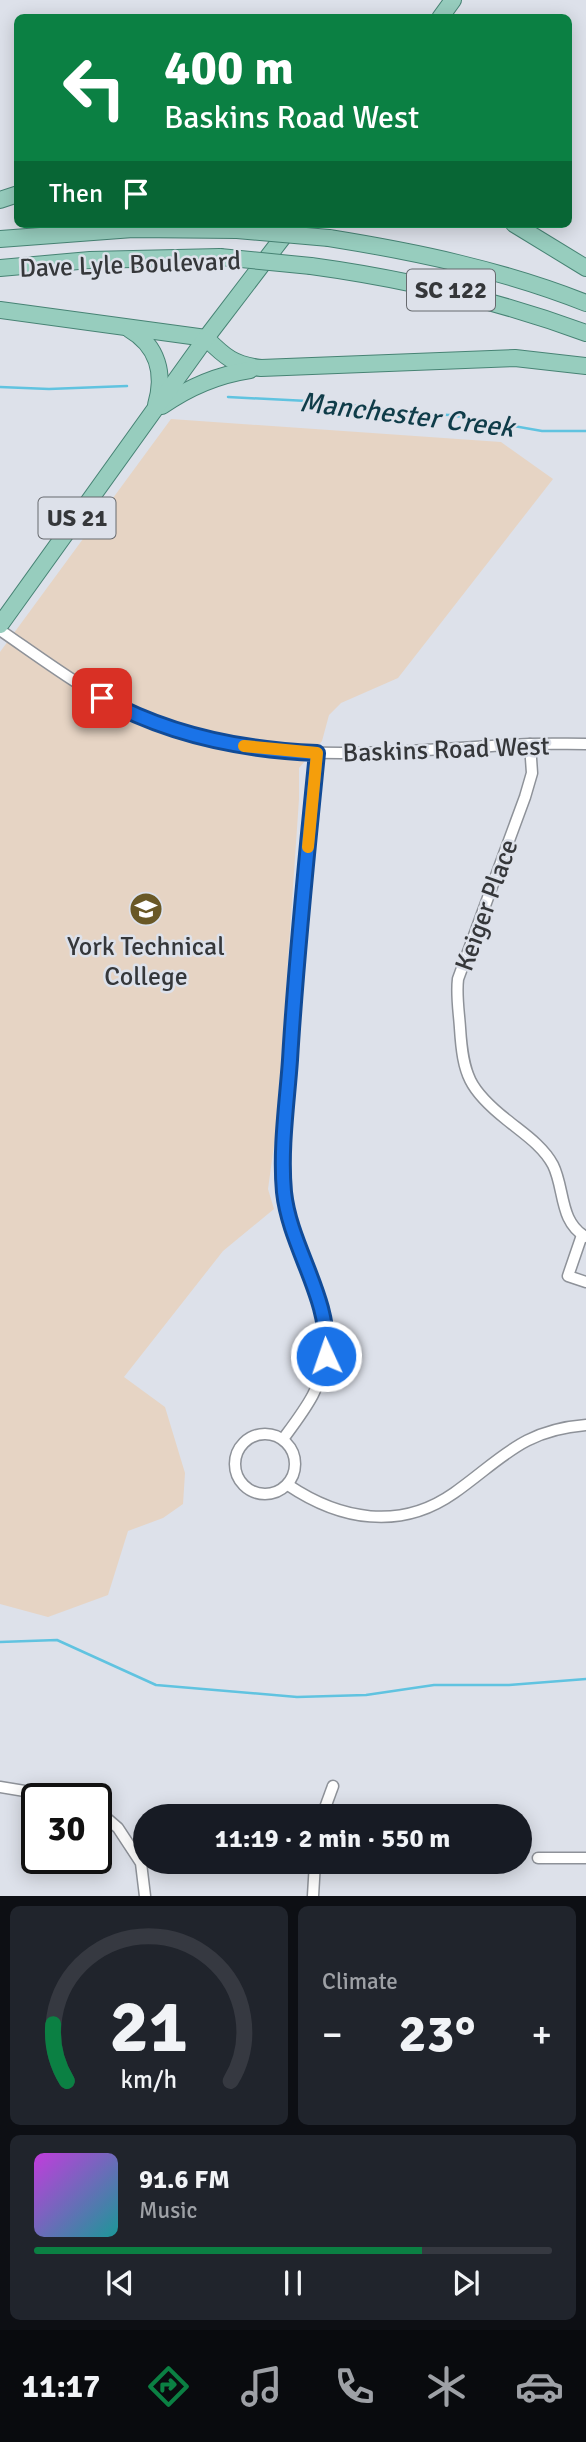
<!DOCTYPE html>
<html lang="en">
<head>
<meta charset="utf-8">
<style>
	:root { --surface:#171b24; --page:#20242c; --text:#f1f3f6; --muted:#9ea1a6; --line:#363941; --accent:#0b8043 }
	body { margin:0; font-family:Signika,sans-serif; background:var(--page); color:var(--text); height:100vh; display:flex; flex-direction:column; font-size:26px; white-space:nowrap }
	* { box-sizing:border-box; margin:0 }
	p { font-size:23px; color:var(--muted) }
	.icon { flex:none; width:38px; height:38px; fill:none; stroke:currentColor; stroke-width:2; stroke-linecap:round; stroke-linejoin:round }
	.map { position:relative; height:1896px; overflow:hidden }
	.sheet { display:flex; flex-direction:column; gap:10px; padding:10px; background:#0d0f14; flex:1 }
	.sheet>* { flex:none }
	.top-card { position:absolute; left:14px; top:14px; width:558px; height:214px; border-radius:10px; box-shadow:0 4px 18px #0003; background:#0b8043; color:#fff; overflow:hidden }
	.speed { position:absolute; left:21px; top:1783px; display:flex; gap:14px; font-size:35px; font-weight:700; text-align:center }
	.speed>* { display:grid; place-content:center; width:91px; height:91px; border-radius:50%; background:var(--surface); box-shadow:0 4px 18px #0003; line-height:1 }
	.speed .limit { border:4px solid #111; border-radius:10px; background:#fff; color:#111 }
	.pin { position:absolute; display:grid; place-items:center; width:60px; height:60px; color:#fff; margin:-30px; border-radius:14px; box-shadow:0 4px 10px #0006 }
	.me { position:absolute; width:77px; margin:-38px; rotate:357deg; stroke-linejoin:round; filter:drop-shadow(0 0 5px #0008) }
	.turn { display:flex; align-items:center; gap:24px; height:147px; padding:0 35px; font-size:32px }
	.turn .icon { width:91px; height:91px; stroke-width:2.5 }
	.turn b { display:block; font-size:49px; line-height:60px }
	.then { display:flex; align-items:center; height:66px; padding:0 35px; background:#0003; gap:14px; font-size:26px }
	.big { font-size:52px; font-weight:700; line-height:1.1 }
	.sheet .widget { flex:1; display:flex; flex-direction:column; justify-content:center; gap:10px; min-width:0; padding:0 24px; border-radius:10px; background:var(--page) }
	.sheet .dial { align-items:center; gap:0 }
	.dial svg { height:182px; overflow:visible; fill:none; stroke:var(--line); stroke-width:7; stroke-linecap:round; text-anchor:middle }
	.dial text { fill:var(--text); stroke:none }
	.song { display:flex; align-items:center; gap:21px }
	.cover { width:84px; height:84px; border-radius:10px; background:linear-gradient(135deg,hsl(290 70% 55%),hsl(180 70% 35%)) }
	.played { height:7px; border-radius:4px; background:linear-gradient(90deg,var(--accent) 75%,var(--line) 75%) }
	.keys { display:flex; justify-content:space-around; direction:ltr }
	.heat { display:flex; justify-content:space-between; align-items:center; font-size:38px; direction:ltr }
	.sheet .tiles { flex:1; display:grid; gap:10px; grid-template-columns:1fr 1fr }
	.widget:last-child { grid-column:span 2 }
	.trip { position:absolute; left:133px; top:1804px; width:399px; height:70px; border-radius:35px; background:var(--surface); box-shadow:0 4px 18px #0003; font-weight:700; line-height:70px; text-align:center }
	.dock { display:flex; height:112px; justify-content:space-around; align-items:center; background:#090b0e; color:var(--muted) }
	.dock .icon { width:49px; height:49px }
	.dock .current { color:var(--accent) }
	.dock b { font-size:32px; color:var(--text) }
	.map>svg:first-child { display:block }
</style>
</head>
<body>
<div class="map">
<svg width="586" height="1896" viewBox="0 0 586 1896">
	<rect width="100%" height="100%" fill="#dde1ea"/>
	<polygon fill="#e6d4c4" points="171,419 501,442 553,479 398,678 341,703 329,715 322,741 299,768 299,799 284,1019 275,1138 268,1189 274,1209 223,1251 124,1377 165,1407 185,1473 183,1504 163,1518 128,1531 108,1595 48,1617 0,1604 0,652"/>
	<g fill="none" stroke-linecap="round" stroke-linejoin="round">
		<g stroke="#60c3e0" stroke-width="2.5">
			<polyline points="0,387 49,389 127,386"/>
			<polyline points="228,397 327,402 420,414 450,415 542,431 586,431"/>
			<polyline points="0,1642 57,1640 156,1685 297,1697 366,1695 434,1685 509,1685 586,1679"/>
		</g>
		<defs>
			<g id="minor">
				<path d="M 0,630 C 48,663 95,699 149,721 C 265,768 391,751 512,745 C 536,743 561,744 586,744"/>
				<path d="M 530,744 L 532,773 L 525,797 L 458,979 C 456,996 459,1012 460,1028 C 463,1075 469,1090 507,1120 C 523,1133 543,1146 553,1165 C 565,1189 559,1222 586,1237"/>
				<polyline points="582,1235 568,1276 586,1282"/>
				<circle cx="265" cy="1464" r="30"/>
				<path d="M 283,1439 C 303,1412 324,1386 326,1350 C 330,1295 289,1246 284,1192 C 280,1149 287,1103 290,1060 C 296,957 307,855 317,753"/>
				<path d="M 288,1485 C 340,1520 400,1531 454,1493 C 502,1459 522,1430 586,1425"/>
				<polyline points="0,1787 73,1799"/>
				<polyline points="96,1809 118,1828 141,1863 145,1896"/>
				<polyline points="322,1816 333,1786"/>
				<polyline points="538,1858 586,1858"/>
				<polyline points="313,1896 315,1862"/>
			</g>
			<g id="primary">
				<polyline points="440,18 453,0"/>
				<polyline points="0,200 18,194"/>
				<polyline points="514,224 586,268"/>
				<path d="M 329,238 C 416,252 503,270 586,303"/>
				<polyline points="0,239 133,229 237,230"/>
				<path d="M 311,266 C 406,279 496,300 586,333"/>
				<polyline points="0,268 90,260 220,257"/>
				<path d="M 0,310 L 206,338 C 225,357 234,365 261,368 L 515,358 L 586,366"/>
				<path d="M 129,329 C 158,346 165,374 156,405"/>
				<path d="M 162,406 C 189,387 217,375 250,370"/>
				<polyline points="0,625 206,338 293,224"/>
			</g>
		</defs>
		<use href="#minor" stroke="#8e9299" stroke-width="13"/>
		<use href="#primary" stroke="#478374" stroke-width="18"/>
		<use href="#minor" stroke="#fff" stroke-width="10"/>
		<use href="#primary" stroke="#97cdbe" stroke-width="16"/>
		<defs>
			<g id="primary-bridge">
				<polyline points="237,230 329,238"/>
				<polyline points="220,257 311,266"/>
			</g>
		</defs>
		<use href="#primary-bridge" stroke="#478374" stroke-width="18" stroke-linecap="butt"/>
		<use href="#primary-bridge" stroke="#97cdbe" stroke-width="16"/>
	</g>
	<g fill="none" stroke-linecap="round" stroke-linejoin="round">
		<defs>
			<path id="route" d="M 102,698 C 168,735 241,750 317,753 C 307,855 296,957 290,1060 C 287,1103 280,1149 284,1192 C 290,1248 331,1298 326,1356"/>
		</defs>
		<use href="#route" stroke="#114b97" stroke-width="18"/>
		<use href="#route" stroke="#1a73e8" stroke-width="12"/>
		<polyline stroke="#f59e0b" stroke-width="12" points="244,746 317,753 308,847"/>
	</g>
	<defs>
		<symbol id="university-disc" viewBox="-11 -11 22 22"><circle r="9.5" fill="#695826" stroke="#dde1ea"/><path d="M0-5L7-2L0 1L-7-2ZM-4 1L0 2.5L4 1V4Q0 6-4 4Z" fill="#fff"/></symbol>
	</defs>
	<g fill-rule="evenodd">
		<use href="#university-disc" x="127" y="890" width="38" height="38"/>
	</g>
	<g text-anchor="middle" stroke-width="5" stroke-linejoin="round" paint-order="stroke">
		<g fill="#dde1ea" stroke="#676a6f" stroke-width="2">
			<rect x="407" y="269.5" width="88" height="41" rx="5"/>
			<rect x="38.5" y="497.5" width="77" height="41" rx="5"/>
		</g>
		<g font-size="24" font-weight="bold" fill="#35373a">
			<text x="451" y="298">SC 122</text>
			<text x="77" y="526">US 21</text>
		</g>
		<g font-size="26" fill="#35373a" stroke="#dde1ea">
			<text transform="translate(130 264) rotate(-2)" y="9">Dave Lyle Boulevard</text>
			<text transform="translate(446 749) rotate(-2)" y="9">Baskins Road West</text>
			<text transform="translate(486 905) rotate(-70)" y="9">Keiger Place</text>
		</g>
		<g font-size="26" fill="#35373a" stroke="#dde1ea">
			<text x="146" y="955">York Technical<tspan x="146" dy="30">College</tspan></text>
		</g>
		<g font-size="28" font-style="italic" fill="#0f3c49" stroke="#dde1ea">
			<text transform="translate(407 414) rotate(7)" y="10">Manchester Creek</text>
		</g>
	</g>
</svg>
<div class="speed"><div class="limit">30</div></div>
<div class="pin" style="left:102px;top:698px;background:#d93025"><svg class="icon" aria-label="arrive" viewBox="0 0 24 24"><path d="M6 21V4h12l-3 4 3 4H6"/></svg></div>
<svg class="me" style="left:326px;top:1356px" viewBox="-20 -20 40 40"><circle r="17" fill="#1a73e8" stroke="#fff" stroke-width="3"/><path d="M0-11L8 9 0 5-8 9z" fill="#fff"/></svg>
<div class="trip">11:19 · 2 min · 550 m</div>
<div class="top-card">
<div class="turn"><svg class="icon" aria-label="left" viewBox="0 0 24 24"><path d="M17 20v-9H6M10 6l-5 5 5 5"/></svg><div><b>400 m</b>Baskins Road West</div></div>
<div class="then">Then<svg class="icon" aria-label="arrive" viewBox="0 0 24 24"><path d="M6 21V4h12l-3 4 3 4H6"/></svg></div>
</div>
</div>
<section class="sheet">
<div class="tiles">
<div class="widget dial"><svg viewBox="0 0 100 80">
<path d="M14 69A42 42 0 1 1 86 69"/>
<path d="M14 69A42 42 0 0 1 8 44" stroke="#0b8043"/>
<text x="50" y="56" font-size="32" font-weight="700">21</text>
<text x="50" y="72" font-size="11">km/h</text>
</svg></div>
<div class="widget"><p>Climate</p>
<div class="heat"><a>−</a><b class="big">23°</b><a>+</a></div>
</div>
<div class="widget">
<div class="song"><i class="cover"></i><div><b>91.6 FM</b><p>Music</p></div></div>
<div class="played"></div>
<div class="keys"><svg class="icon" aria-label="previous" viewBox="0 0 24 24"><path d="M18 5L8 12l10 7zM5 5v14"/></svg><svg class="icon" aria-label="pause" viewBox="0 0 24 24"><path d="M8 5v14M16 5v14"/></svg><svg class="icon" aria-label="next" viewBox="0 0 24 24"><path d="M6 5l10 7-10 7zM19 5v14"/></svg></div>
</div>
</div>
</section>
<nav class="dock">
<b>11:17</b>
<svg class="icon current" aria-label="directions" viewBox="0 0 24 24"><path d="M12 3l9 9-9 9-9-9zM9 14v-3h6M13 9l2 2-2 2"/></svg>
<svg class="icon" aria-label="music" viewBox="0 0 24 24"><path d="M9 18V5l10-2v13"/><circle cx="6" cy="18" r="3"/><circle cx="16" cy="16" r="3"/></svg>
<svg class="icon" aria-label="phone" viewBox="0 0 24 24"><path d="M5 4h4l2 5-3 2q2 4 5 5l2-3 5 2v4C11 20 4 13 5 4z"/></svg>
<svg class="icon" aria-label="climate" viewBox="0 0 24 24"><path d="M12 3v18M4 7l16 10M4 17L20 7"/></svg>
<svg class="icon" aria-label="car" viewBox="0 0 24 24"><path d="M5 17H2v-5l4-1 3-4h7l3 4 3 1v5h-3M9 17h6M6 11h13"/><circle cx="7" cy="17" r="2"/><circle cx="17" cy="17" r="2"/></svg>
</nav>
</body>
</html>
